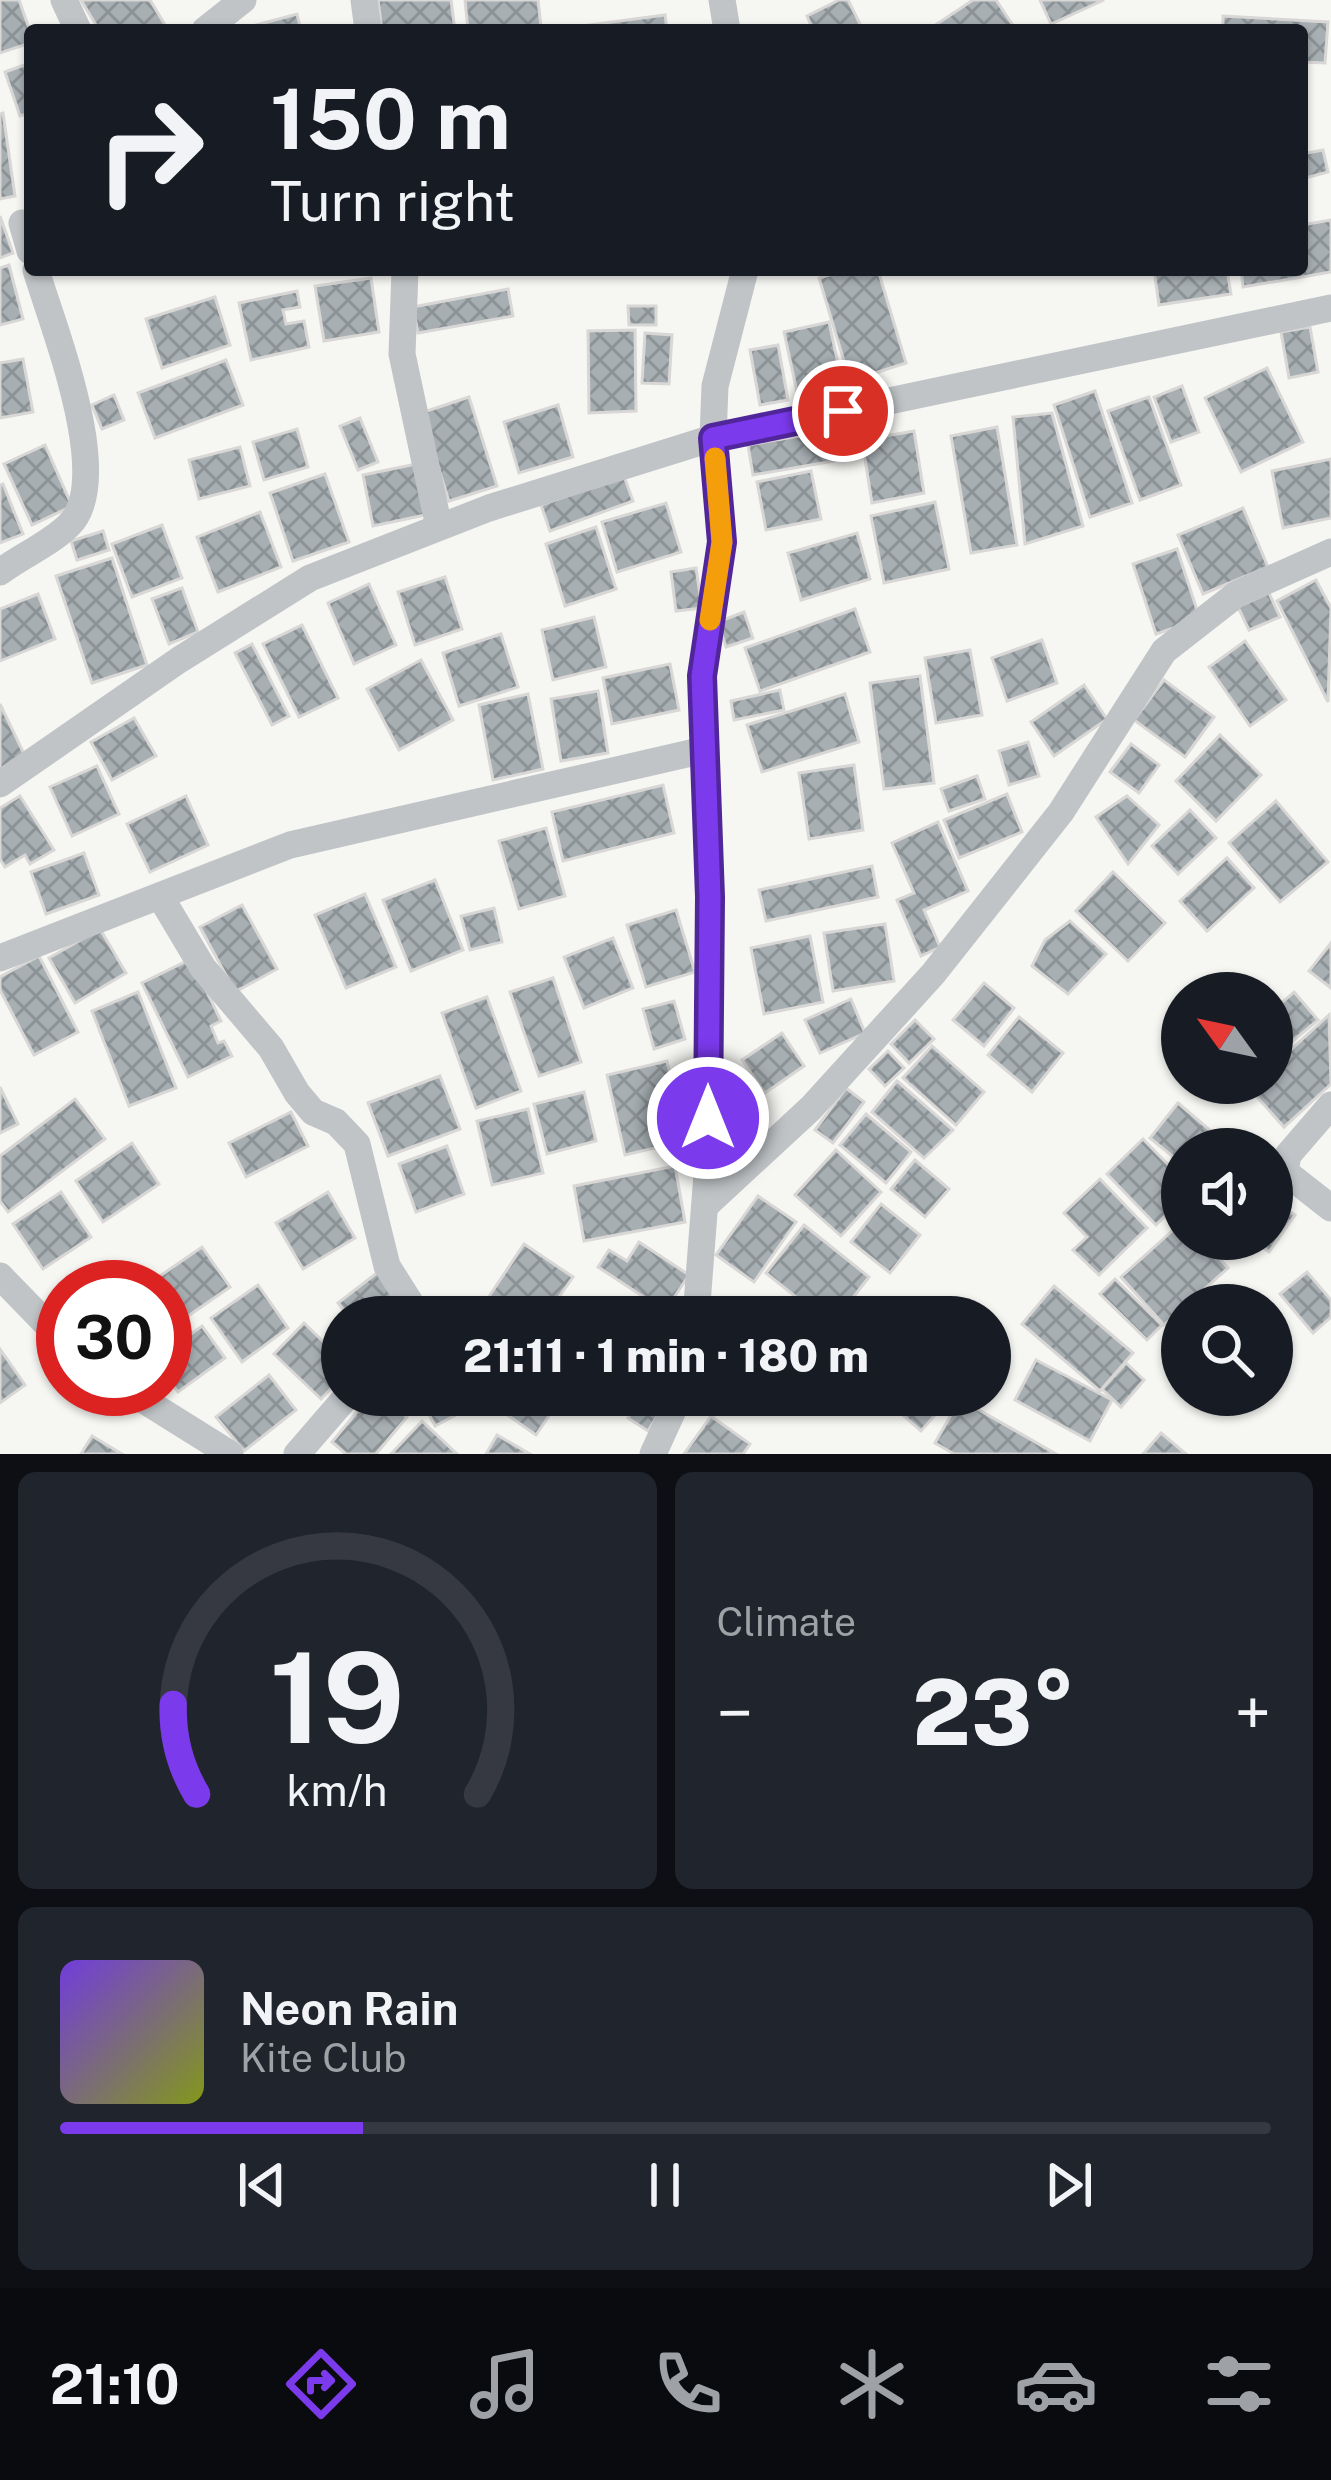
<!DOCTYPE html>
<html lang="en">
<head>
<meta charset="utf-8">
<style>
	:root { --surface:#171b24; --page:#20242c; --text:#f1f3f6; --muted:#9ea1a6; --line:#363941; --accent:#7c3aed }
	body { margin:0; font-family:"Public Sans",sans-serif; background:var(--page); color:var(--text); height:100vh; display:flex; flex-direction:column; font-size:45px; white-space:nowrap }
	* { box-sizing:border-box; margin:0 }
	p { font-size:39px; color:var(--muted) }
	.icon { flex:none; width:66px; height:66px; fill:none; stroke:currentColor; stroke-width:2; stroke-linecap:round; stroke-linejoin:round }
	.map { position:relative; height:1454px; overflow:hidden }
	.panel { display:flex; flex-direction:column; gap:18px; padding:18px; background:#0d0f14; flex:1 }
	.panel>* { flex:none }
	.hud { position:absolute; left:24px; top:24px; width:1284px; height:252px; border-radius:12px; box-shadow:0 3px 9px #0004; background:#171b24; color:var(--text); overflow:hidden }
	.needle { width:78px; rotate:303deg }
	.buttons { position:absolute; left:1161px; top:972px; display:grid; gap:24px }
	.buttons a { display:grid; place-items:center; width:132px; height:132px; border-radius:50%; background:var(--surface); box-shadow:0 3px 9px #0004; font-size:60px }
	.speed { position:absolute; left:36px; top:1260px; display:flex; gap:24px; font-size:60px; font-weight:700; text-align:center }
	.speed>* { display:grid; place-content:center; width:156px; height:156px; border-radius:50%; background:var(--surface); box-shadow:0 3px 9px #0004; line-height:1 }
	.speed .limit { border:18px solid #d22; background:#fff; color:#111 }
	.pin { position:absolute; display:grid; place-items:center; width:102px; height:102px; color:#fff; margin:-51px; border:6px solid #fff; border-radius:50%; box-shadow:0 3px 12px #0007 }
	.me { position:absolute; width:132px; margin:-66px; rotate:0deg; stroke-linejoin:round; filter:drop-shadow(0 0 9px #0008) }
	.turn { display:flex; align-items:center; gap:42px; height:252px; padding:0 48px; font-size:54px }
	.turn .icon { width:156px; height:156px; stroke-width:2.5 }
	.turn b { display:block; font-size:84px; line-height:102px }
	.big { font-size:90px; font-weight:800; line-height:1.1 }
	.panel .card { flex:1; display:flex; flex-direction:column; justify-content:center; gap:18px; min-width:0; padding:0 42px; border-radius:18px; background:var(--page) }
	.panel .dial { align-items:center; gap:0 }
	.dial svg { height:312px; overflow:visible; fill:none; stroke:var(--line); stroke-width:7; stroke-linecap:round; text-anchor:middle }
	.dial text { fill:var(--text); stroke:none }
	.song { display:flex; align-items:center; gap:36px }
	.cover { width:144px; height:144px; border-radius:18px; background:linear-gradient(135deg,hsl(260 70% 55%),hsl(70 70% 35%)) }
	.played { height:12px; border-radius:6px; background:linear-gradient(90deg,var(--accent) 25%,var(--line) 25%) }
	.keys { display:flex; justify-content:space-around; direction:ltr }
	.heat { display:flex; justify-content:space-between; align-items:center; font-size:66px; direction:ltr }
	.panel .tiles { flex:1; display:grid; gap:18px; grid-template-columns:1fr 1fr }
	.card:last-child { grid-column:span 2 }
	.trip { position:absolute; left:321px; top:1296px; width:690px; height:120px; border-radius:60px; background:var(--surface); box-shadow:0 3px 9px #0004; font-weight:800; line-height:120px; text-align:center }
	.menu { display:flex; height:192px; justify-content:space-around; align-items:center; background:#090b0e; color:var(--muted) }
	.menu .icon { width:84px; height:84px }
	.menu .selected { color:var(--accent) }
	.menu b { font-size:54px; color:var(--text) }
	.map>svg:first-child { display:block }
</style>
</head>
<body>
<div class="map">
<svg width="1331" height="1454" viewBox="0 0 1331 1454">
	<defs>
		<pattern id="building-cross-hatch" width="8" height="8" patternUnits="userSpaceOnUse" patternTransform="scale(3)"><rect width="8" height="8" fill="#a7afb3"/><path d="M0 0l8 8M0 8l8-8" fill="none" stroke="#8c9397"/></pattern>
	</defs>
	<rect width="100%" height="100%" fill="#f6f6f3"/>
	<g fill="url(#building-cross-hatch)" stroke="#d8d7d6" stroke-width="3">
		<polygon points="0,0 19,0 30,31 30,43 0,53"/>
		<polygon points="81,0 150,0 168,30 99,30"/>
		<polygon points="378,0 451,0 455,30 382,30"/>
		<polygon points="465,0 538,0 541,27 468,30"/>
		<polygon points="839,0 848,0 863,30 813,30 807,16"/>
		<polygon points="973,0 996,0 1016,30 928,30"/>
		<polygon points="1040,0 1104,0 1051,24"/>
		<polygon points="297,14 301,30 250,30 249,27"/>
		<polygon points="665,15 667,30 559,30 559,29"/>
		<polygon points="1223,16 1328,22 1325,63 1302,62 1302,30 1223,30"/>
		<polygon points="30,63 30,113 20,116 5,72"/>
		<polygon points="3,113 15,196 0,199 0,114"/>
		<polygon points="1323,150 1328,172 1302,179 1302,154"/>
		<polygon points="0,216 13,253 0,258"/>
		<polygon points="1331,220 1331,272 1243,287 1241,270 1302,270 1302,225"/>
		<polygon points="9,265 23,319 0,325 0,268"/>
		<polygon points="846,270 878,270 906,363 850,381 819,278"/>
		<polygon points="1154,270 1227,270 1231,294 1159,305"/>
		<polygon points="371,278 379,332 324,341 315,286"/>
		<polygon points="508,289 513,316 418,333 413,307"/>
		<polygon points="297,291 300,307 283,310 286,324 304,321 309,347 251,360 239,303"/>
		<polygon points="215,297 230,345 162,368 146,319"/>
		<polygon points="628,306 656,306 656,325 629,325"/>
		<polygon points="829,322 845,396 800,406 784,332"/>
		<polygon points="1310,327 1318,372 1289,378 1281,332"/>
		<polygon points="635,330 636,411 589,413 588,331"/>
		<polygon points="645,333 672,335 669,384 642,383"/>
		<polygon points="778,345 788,400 760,405 750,350"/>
		<polygon points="23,359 33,412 0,418 0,363"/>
		<polygon points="226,360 243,405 155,438 138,393"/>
		<polygon points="1267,368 1303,442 1241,472 1205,398"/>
		<polygon points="1182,386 1199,432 1171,442 1154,397"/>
		<polygon points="1095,391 1132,503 1090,517 1054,405"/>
		<polygon points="114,395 124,420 102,429 92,405"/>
		<polygon points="469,397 497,486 449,501 421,413"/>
		<polygon points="1149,397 1181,485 1140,500 1108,411"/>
		<polygon points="558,405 573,457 519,473 504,422"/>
		<polygon points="1052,413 1083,526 1025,544 1013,417"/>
		<polygon points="360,418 378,462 358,470 340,426"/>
		<polygon points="997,427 1017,545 971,553 951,436"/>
		<polygon points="846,428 851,458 753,475 748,445"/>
		<polygon points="297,429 308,467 264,480 253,442"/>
		<polygon points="914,431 924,493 872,503 862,440"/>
		<polygon points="45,445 72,506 32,525 4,464"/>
		<polygon points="240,447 250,486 199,499 189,460"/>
		<polygon points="1331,459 1331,518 1283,528 1272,471"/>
		<polygon points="416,464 425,515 373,526 363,475"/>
		<polygon points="811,471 821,519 766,530 757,482"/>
		<polygon points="325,474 349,542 293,561 270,493"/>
		<polygon points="624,476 633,501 550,531 541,505"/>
		<polygon points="3,484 23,534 0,543 0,485"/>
		<polygon points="935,502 949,569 884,583 871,516"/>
		<polygon points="666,503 681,552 617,572 602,522"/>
		<polygon points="1243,508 1268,567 1203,594 1178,535"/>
		<polygon points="260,512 281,567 218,592 197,537"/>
		<polygon points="162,525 182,578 132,597 112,544"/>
		<polygon points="596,527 616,589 565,606 546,544"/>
		<polygon points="103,531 109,550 77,560 71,541"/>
		<polygon points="857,533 870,579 801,600 788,553"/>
		<polygon points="1177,549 1200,619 1156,634 1133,564"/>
		<polygon points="112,558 147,665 92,683 56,576"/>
		<polygon points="696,568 702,608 676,611 671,572"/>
		<polygon points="445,577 462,629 415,645 398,592"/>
		<polygon points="1316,580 1331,608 1328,702 1277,601"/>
		<polygon points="369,584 396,645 354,664 328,603"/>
		<polygon points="182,588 198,632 169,644 152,599"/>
		<polygon points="1269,593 1280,617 1249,630 1238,607"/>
		<polygon points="38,594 55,639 0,661 0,609"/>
		<polygon points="855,609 870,652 760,691 745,648"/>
		<polygon points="744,612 753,638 726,647 718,622"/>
		<polygon points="594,617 606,667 553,680 542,630"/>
		<polygon points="302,625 338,698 299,717 263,644"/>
		<polygon points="501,634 518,687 459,706 443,653"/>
		<polygon points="1042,640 1057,683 1007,701 992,658"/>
		<polygon points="1245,641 1286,700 1250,726 1209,667"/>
		<polygon points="252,644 289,716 272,725 235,653"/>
		<polygon points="970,650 982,715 936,723 925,658"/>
		<polygon points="421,660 453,720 399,750 367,689"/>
		<polygon points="670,664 679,710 612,724 603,678"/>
		<polygon points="920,676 934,783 884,789 870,683"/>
		<polygon points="1164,680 1214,717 1185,757 1134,720"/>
		<polygon points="1084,685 1107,719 1054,756 1031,722"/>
		<polygon points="780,690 784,710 734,720 731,701"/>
		<polygon points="598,691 608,753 561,761 551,699"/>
		<polygon points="528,694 543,769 493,780 479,705"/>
		<polygon points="845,694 859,742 762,772 747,725"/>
		<polygon points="0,704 26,758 0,771"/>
		<polygon points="134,718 156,756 112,780 91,742"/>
		<polygon points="1220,735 1261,775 1216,821 1176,781"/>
		<polygon points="1028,742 1039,776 1009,785 999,751"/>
		<polygon points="1131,744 1159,765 1139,793 1110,772"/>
		<polygon points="854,765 863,830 809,839 799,773"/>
		<polygon points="97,766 119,814 72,836 50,787"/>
		<polygon points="977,776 985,799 949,811 941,789"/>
		<polygon points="663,785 674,833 563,861 552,812"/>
		<polygon points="1007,794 1022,832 959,858 944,820"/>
		<polygon points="20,796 54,850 30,864 25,855 5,867 0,859 0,808"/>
		<polygon points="186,796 208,845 150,872 127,824"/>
		<polygon points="1127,796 1159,825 1128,864 1096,817"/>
		<polygon points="1276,801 1328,862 1280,902 1229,843"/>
		<polygon points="1190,810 1216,838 1178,874 1152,846"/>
		<polygon points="938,822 968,891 924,910 940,947 921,956 897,900 914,893 892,843"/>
		<polygon points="546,828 565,896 519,909 499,841"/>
		<polygon points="84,853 99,895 46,914 31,872"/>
		<polygon points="1227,858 1254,888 1207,931 1180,901"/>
		<polygon points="872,866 878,897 766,921 759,890"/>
		<polygon points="1113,872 1165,923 1128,961 1076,911"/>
		<polygon points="435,880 463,950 411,971 383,900"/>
		<polygon points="365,894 396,967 346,988 315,915"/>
		<polygon points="242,905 277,969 235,992 200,927"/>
		<polygon points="494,908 502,942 470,950 461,916"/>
		<polygon points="676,910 695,972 646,987 627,925"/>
		<polygon points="1070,921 1106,954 1068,994 1032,966 1045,940"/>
		<polygon points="885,924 894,981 833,991 824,933"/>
		<polygon points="100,929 126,973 75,1003 49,958"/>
		<polygon points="810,936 823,1002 764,1014 751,948"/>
		<polygon points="613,938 633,988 584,1008 564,957"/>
		<polygon points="1331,943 1331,988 1309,971"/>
		<polygon points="39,956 78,1032 34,1055 0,990 0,977"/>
		<polygon points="191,959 221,1021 211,1026 218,1043 224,1041 232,1056 188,1077 142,983"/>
		<polygon points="553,978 581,1062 539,1076 510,992"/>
		<polygon points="984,983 1014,1008 984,1046 953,1020"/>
		<polygon points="138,992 176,1088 129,1106 92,1011"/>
		<polygon points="1294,992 1318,1020 1272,1058 1272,1011"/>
		<polygon points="487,997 521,1091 476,1108 442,1013"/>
		<polygon points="851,999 865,1033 820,1053 805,1020"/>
		<polygon points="674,1001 685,1039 654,1049 643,1009"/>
		<polygon points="1329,1015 1331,1084 1284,1127 1249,1088 1254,1083 1272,1083 1272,1067"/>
		<polygon points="1019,1017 1063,1053 1032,1092 988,1055"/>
		<polygon points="915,1020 934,1039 909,1063 891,1044"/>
		<polygon points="782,1033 804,1066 765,1093 742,1060"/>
		<polygon points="932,1046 984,1092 956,1125 903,1078"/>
		<polygon points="888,1051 904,1068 885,1086 869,1069"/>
		<polygon points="667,1061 685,1141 625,1155 607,1075"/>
		<polygon points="440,1076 460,1129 388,1156 368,1103"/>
		<polygon points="897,1081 953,1130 924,1158 872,1112"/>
		<polygon points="0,1087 18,1124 0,1133"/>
		<polygon points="846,1088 864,1102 833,1143 815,1130"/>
		<polygon points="584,1092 596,1141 547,1154 534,1104"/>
		<polygon points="75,1099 105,1139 8,1212 0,1201 0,1156"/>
		<polygon points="1178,1103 1231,1148 1230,1149 1182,1149 1182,1164 1150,1138"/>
		<polygon points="528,1109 543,1173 492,1185 477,1121"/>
		<polygon points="291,1112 308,1146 246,1177 229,1143"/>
		<polygon points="866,1114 911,1152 886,1183 840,1145"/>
		<polygon points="1143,1139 1182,1179 1182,1200 1156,1225 1107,1174"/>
		<polygon points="132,1143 159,1184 103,1222 76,1181"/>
		<polygon points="447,1146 464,1194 416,1212 399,1164"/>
		<polygon points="836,1150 881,1192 841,1236 795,1195"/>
		<polygon points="915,1160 949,1189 925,1217 891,1189"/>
		<polygon points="675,1166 685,1222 584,1241 574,1186"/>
		<polygon points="1100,1179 1147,1228 1099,1275 1073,1250 1087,1237 1064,1213"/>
		<polygon points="61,1192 91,1237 43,1269 13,1224"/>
		<polygon points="328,1192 355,1238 303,1269 276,1223"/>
		<polygon points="758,1196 796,1222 754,1282 716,1255"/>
		<polygon points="1272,1199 1295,1215 1269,1252 1251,1239 1272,1239"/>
		<polygon points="881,1204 920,1235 890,1273 851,1242"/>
		<polygon points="1182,1222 1182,1239 1202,1239 1228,1268 1164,1325 1121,1277"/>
		<polygon points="804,1225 869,1277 838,1317 821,1317 766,1273"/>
		<polygon points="639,1242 689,1275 665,1311 598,1267 609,1250 627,1261"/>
		<polygon points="524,1244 573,1277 545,1317 516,1317 488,1298"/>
		<polygon points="202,1247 230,1287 165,1332 165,1287 144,1287"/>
		<polygon points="378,1272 408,1310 399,1317 349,1317 338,1303"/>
		<polygon points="1307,1272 1331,1300 1331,1317 1313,1333 1280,1294"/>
		<polygon points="1115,1279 1162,1325 1147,1340 1100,1294"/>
		<polygon points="258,1285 288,1328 242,1362 211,1318"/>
		<polygon points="1054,1286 1133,1353 1100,1391 1022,1324"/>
		<polygon points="585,1298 615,1317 573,1317"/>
		<polygon points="480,1299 492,1317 454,1317"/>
		<polygon points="304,1323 342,1360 342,1377 321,1399 274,1354"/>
		<polygon points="202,1326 225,1358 178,1392 165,1375 165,1353"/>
		<polygon points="0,1349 25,1385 0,1403"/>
		<polygon points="1036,1360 1112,1400 1090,1441 1015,1400"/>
		<polygon points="1126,1363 1144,1380 1121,1407 1102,1389"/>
		<polygon points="269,1375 296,1410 244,1451 216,1417"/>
		<polygon points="371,1395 380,1395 407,1417 376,1454 346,1454 332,1442"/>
		<polygon points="419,1395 463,1395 469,1408 435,1426"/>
		<polygon points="520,1395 563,1395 536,1435 506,1414"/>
		<polygon points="894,1395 947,1395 950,1398 921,1431 888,1402"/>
		<polygon points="641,1396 662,1408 648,1431 628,1418"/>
		<polygon points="960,1399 1056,1454 954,1454 935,1443"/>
		<polygon points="711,1416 750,1444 743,1454 684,1454"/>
		<polygon points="422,1421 457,1454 391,1454"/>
		<polygon points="1161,1433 1186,1454 1143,1454"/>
		<polygon points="497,1435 530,1454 486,1454"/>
		<polygon points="92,1436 122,1454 81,1454"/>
	</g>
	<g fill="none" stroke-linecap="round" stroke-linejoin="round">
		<g stroke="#c0c4c7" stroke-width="27">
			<polyline points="64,0 78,30"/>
			<polyline points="364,0 368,30"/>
			<polyline points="722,0 727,30"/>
			<polyline points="205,30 243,0"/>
			<polyline points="22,223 30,251"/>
			<polyline points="405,270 402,354 439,527"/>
			<path d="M 0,572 C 21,556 50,544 69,525 C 115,480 53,327 36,270"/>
			<polyline points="0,784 179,660 310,578 489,508 713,438 1331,308"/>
			<polyline points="160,896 203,968 271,1048 297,1093 313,1112 336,1122 357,1144 387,1266 411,1304 411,1317"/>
			<polyline points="0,958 290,845 704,750"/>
			<polyline points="1331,1105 1288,1155 1285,1172 1331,1208"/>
			<polyline points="705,1206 811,1108 933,974 1061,812 1164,651 1237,594 1331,552"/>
			<polyline points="0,1276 63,1341"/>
			<polyline points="696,1317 708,1161 710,897 702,676 722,543 713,438 715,386 745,270"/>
			<polyline points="126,1389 230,1454"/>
			<polyline points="297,1454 348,1395"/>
			<polyline points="653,1454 680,1395"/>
		</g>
	</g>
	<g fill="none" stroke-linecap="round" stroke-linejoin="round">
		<defs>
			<polyline id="route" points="708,1118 710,897 702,676 722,542 713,438 843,411"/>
		</defs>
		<use href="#route" stroke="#51269a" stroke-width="30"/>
		<use href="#route" stroke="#7c3aed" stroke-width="21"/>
		<polyline stroke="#f59e0b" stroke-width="21" points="710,620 722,542 715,458"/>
	</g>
</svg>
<div class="buttons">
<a><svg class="needle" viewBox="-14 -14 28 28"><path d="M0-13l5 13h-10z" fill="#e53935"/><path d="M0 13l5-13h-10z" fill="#9ea1a6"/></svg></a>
<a><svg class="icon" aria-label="sound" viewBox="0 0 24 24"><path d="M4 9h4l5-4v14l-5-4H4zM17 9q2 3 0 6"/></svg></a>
<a><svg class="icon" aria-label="search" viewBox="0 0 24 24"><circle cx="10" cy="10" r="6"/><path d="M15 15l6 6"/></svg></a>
</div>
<div class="speed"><div class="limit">30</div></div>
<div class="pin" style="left:843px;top:411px;background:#d93025"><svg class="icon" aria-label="arrive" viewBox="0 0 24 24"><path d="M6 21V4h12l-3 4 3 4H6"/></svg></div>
<svg class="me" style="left:708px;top:1118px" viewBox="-20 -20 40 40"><circle r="17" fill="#7c3aed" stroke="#fff" stroke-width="3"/><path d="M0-11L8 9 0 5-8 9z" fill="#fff"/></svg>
<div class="trip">21:11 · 1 min · 180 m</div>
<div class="hud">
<div class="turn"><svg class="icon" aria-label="right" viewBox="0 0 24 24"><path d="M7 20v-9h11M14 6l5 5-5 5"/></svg><div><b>150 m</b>Turn right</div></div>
</div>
</div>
<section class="panel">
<div class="tiles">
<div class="card dial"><svg viewBox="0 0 100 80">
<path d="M14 69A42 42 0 1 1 86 69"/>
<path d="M14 69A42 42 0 0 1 8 46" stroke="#7c3aed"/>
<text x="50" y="56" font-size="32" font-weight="700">19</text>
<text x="50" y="72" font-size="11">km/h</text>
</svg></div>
<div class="card"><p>Climate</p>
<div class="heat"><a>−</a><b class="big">23°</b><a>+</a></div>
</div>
<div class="card">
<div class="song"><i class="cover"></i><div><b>Neon Rain</b><p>Kite Club</p></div></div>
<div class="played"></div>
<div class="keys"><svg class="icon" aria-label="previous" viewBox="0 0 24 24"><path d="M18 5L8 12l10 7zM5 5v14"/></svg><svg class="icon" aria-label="pause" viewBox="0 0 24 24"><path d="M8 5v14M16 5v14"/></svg><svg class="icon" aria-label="next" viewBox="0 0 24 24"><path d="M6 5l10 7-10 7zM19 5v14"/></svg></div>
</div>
</div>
</section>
<nav class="menu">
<b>21:10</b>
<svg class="icon selected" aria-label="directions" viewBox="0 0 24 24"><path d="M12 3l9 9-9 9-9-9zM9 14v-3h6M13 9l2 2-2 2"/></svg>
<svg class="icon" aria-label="music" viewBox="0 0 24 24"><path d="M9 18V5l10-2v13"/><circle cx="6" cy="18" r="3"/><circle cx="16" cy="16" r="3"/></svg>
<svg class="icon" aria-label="phone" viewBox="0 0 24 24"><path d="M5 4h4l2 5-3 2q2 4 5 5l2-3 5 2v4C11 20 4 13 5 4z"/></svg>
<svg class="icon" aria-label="climate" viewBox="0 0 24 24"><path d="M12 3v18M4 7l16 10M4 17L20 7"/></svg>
<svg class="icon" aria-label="car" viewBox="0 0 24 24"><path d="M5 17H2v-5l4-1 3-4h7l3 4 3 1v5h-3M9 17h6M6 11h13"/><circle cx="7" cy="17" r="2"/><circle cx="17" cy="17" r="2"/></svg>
<svg class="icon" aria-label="filters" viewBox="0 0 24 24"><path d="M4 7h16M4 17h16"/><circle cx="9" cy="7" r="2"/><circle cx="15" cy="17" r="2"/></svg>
</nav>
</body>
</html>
